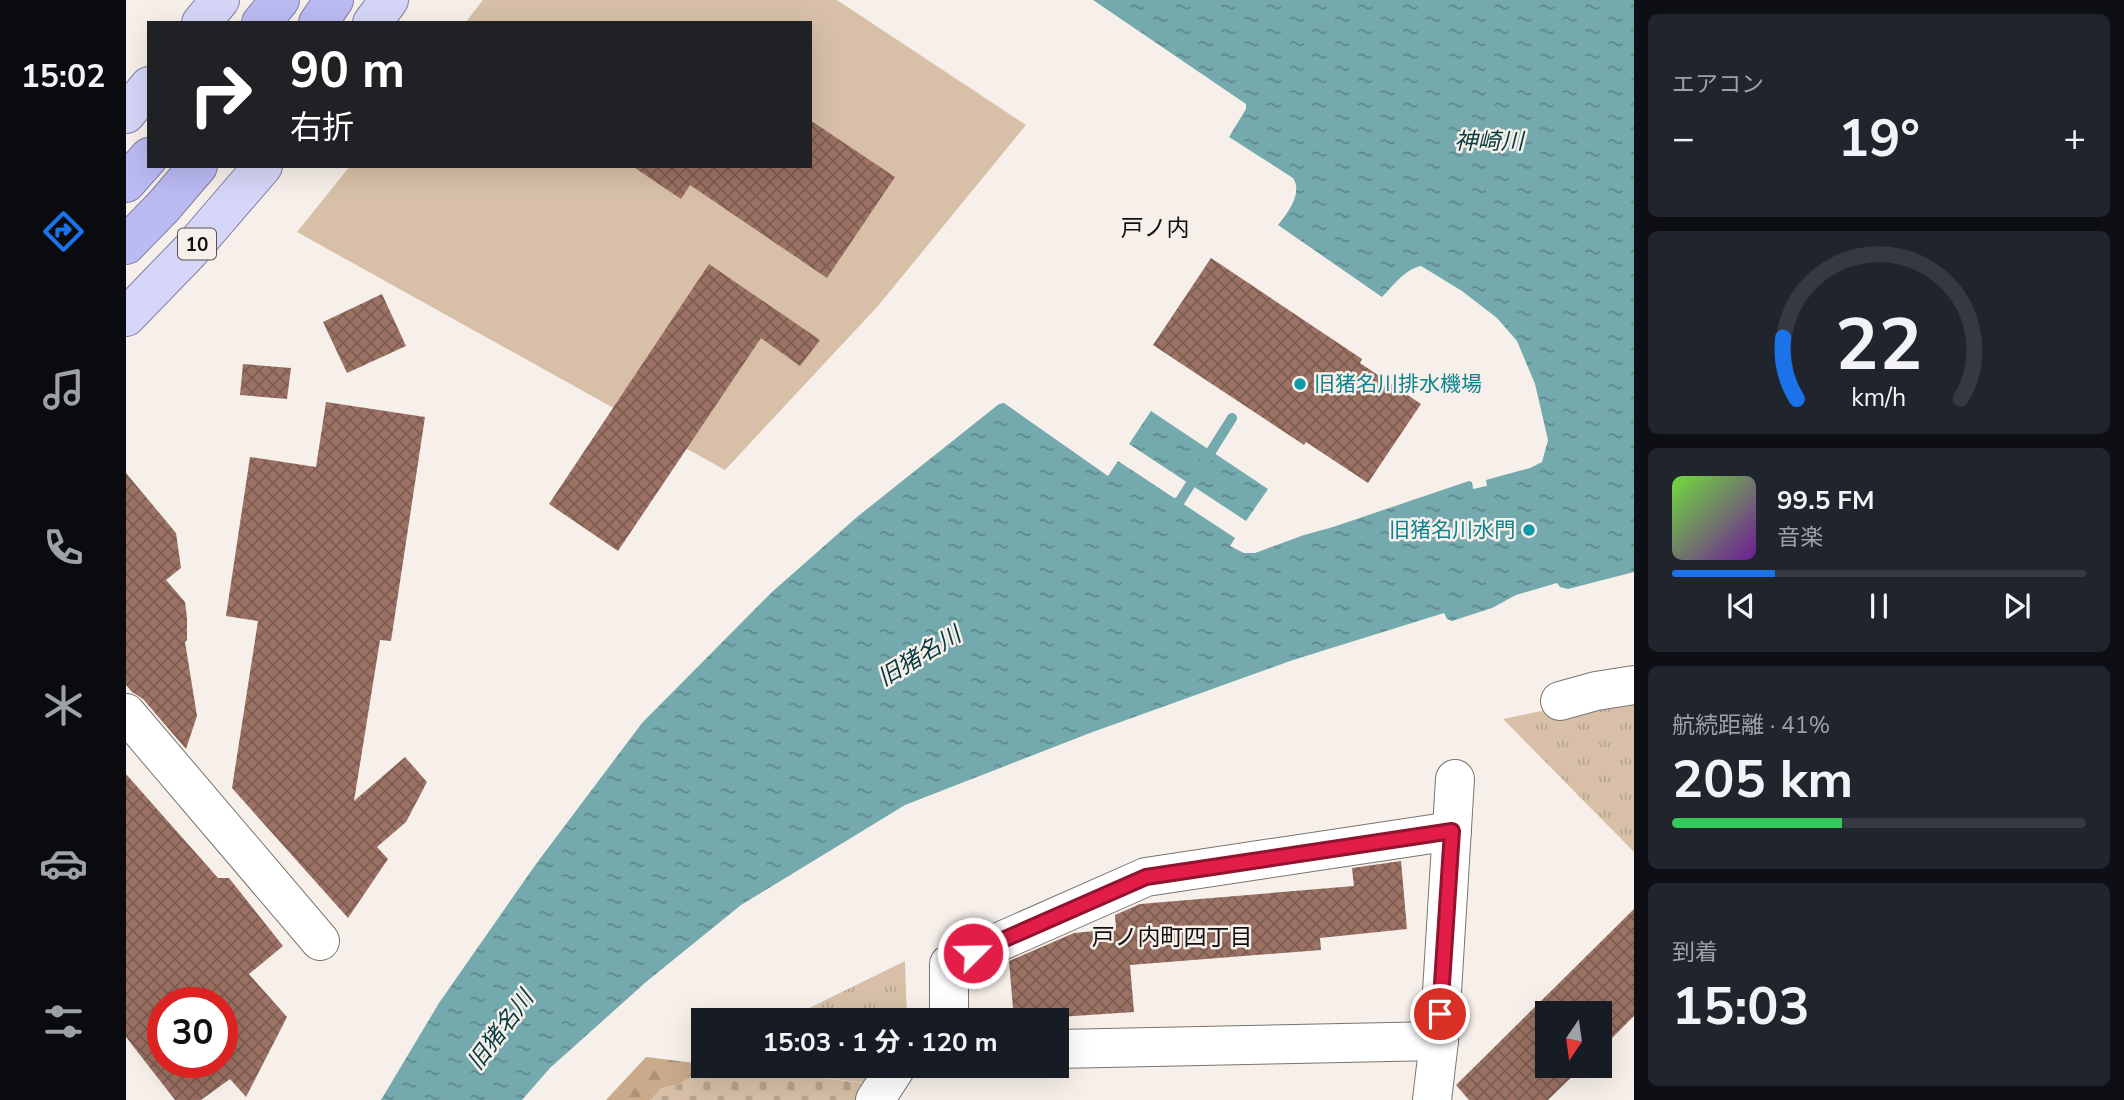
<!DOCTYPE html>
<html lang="ja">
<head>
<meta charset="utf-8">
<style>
	:root { --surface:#171b24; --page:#20242c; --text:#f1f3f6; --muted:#9ea1a6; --line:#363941; --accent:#1a73e8 }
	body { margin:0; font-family:"Nunito Sans","Noto Sans JP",sans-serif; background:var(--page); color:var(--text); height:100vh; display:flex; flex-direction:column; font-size:26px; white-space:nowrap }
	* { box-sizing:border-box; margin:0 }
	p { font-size:23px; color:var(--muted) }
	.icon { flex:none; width:38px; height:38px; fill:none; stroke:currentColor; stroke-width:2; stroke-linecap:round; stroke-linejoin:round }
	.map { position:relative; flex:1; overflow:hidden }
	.details { display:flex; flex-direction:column; gap:14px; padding:14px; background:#0d0f14; width:490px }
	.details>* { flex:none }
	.top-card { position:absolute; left:21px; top:21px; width:665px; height:147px; border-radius:0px; box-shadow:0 7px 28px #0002; background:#202124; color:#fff; overflow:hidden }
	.needle { width:46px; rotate:193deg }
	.buttons { position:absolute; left:1409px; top:1001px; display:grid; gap:14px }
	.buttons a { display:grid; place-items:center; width:77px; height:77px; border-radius:0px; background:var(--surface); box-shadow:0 7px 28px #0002; font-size:35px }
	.speed { position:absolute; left:21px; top:987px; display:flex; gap:14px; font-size:35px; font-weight:700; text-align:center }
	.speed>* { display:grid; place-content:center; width:91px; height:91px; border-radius:50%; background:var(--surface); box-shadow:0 7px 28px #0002; line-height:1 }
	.speed .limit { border:10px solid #d22; background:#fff; color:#111 }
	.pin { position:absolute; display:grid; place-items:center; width:60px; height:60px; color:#fff; margin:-30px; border:4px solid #fff; border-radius:50%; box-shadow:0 2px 7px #0007 }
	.me { position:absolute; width:77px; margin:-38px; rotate:67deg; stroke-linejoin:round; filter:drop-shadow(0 0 5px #0008) }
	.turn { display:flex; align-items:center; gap:24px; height:147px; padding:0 28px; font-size:32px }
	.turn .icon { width:91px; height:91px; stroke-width:2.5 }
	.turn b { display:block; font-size:49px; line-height:60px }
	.big { font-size:52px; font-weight:700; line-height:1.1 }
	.details .widget { flex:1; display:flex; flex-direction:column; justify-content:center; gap:10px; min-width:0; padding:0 24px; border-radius:10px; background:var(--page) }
	.details .dial { align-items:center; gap:0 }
	.dial svg { height:182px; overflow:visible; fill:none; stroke:var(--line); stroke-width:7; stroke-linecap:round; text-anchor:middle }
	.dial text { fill:var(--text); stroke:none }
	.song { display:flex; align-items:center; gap:21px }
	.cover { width:84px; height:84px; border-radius:10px; background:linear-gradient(135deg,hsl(100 70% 55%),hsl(280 70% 35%)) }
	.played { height:7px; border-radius:4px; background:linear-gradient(90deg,var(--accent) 25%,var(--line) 25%) }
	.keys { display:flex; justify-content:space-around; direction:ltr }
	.heat { display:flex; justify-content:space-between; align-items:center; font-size:38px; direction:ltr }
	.charge { height:10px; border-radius:5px; background:linear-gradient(90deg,#34c759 41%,var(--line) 0) }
	.trip { position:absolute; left:565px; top:1008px; width:378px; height:70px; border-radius:0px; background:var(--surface); box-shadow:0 7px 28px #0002; font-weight:700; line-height:70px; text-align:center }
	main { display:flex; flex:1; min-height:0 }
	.tabs { display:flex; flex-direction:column; width:126px; justify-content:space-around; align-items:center; background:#090b0e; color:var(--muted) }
	.tabs .icon { width:49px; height:49px }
	.tabs .current { color:var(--accent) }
	.tabs b { font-size:32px; color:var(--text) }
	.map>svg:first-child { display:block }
</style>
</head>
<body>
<main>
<nav class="tabs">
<b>15:02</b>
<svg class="icon current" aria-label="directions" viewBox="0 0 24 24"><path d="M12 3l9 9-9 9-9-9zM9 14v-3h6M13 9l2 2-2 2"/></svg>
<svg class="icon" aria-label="music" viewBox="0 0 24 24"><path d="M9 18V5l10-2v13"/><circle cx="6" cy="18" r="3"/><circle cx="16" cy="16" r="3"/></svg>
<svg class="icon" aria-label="phone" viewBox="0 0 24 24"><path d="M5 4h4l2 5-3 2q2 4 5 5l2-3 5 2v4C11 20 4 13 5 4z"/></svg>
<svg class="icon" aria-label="climate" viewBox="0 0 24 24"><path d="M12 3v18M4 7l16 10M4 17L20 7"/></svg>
<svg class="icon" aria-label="car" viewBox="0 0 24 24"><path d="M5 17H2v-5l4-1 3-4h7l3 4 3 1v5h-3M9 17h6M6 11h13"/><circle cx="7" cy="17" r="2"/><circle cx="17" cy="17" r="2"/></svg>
<svg class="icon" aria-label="filters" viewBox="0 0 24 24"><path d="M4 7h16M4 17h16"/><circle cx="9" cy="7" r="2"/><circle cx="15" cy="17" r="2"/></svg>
</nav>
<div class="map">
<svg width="1508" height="1100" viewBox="0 0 1508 1100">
	<defs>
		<pattern id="forest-firs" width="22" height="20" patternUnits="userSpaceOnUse" patternTransform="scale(1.75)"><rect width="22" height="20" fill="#c9ab8b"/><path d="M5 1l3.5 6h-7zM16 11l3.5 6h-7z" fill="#ac9277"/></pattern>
		<pattern id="cemetery-stones" width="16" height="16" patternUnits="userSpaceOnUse" patternTransform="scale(1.75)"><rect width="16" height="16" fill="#d7c0a7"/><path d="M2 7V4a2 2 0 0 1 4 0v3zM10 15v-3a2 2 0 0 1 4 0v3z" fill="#b8a48f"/></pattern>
		<pattern id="park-tufts" width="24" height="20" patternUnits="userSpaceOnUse" patternTransform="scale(1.75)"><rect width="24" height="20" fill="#d7c0a7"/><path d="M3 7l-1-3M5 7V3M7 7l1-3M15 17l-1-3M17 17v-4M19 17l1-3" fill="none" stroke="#b8a48f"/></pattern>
		<pattern id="water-ripples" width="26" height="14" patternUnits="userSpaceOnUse" patternTransform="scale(1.75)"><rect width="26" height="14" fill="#74a9ae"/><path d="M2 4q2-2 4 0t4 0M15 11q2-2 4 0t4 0" fill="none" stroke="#5e888c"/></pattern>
		<pattern id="building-cross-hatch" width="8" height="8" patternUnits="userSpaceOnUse" patternTransform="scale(1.75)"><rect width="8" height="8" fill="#9b7264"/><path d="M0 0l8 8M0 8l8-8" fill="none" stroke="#7d5c51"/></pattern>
	</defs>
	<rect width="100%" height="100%" fill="#f7f0ea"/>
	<polygon fill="#d7c0a7" points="357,0 711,0 900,125 752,306 599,470 171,232 224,166 684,166 684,23 339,23"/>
	<polygon fill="url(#forest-firs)" points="520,1057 577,1064 578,1066 580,1066 554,1084 536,1088 525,1100 480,1100"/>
	<polygon fill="url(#cemetery-stones)" points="580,1066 595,1066 746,1084 742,1100 525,1100 536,1088 554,1084"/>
	<g fill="url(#park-tufts)">
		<polygon points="1508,703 1508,852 1377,719 1415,711 1430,713"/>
		<polygon points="779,961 781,1020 661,1020 669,1015"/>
		<polygon points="593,1066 751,1066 742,1083"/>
	</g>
	<g fill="url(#water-ripples)">
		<path d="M 967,0 L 1508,0 L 1508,572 L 1442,589 L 1434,587 L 1431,583 L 1390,595 L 1366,608 L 1326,621 L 1321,619 L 1318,613 L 1167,660 L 964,733 L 779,805 L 615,905 L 520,982 L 424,1068 L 396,1100 L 255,1100 L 313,1003 L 410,864 L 516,723 L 646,592 L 731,517 L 873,404 L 878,403 L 982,476 L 992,461 L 1109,538 L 1104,546 L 1118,553 L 1129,553 L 1178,535 L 1207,527 L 1343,481 L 1346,482 L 1347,489 L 1361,486 L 1360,480 L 1404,468 L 1416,462 L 1422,440 L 1409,384 L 1391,341 L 1371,318 L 1336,291 L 1295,266 C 1279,269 1267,286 1256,297 L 1152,225 C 1162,213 1177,193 1167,178 L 1103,137 L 1120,109 L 1120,104 Z"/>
		<polygon points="1025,411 1142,489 1120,521 1003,444"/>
	</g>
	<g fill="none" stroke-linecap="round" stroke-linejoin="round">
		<polyline stroke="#74a9ae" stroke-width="10" points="1043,507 1054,501 1106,418"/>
	</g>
	<g fill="url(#building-cross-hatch)" fill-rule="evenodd">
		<polygon points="684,120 769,177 701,278 564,185 555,199 506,166 684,166"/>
		<polygon points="1085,258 1236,359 1234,363 1295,404 1242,483 1180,442 1178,445 1027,345"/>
		<polygon points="583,264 694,340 674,366 635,338 492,551 423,504"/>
		<polygon points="256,294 280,346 221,373 197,322"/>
		<polygon points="117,364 165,368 161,399 114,395"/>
		<polygon points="200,402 299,417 265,641 254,640 228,801 279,757 301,782 280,822 251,847 262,859 222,918 106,788 132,621 100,616 124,457 190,467"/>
		<polygon points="0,473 50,533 55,568 40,580 59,602 61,618 61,640 59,642 71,716 60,749 17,699 6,692 0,685"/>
		<path d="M 0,774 L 92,878 L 103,878 L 157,946 L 123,974 L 161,1017 L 120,1097 L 104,1079 L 75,1100 L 49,1100 L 0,1037 ZM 37,1003 L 96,1003 L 96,1062 L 37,1062 Z"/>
		<polygon points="1275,861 1281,929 1194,938 1195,950 1004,965 1008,1012 888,1020 883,961 948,933 990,929 989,915 1014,904 1228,886 1226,868"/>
		<polygon points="1508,909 1508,1016 1474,1050 1474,1013 1421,1013 1421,1066 1457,1066 1422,1100 1343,1100 1330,1085"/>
	</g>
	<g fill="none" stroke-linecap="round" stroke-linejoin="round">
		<defs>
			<g id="minor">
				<polyline points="1434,701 1470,691 1508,685"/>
				<polyline points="0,713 194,941"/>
				<polyline points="823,1020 823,964 1020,877 1326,831"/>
				<polyline points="931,1049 1313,1041 1329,779"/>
				<polyline points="749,1100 771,1066"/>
				<polyline points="1306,1100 1313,1041"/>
			</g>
			<g id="major">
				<polyline points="75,23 94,0"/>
				<polyline points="246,23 263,0"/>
				<polyline points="0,114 23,86"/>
				<polyline points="0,317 64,251 137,166"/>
			</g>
			<g id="highway">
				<polyline points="135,23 154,0"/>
				<polyline points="192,23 208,0"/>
				<polyline points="0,183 23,157"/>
				<polyline points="0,245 37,207 72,166"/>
			</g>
		</defs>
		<use href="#minor" stroke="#7a746e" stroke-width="40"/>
		<use href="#major" stroke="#807fa3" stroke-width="40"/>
		<use href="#highway" stroke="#807fa3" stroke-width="40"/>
		<use href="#minor" stroke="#fff" stroke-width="38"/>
		<use href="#major" stroke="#d6d6f8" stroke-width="38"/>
		<use href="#highway" stroke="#bbbbf4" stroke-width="38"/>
	</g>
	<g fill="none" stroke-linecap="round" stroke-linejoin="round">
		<defs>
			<polyline id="route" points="847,953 1020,877 1326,831 1314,1014"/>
		</defs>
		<use href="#route" stroke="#92132f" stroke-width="18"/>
		<use href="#route" stroke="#e11d48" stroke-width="12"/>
	</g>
	<g fill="#0f9aa8" stroke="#f7f0ea" stroke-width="2.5">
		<circle cx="1174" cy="384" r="7"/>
		<circle cx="1403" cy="530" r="7"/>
	</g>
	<g text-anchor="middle" stroke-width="5" stroke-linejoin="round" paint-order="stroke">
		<rect fill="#f7f0ea" stroke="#56524f" stroke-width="2" x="52" y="228.5" width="38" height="31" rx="5"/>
		<g font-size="19" font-weight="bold" fill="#110f0d">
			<text x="71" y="251">10</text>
		</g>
		<g font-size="21" fill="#0d838f" stroke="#f7f0ea" text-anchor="start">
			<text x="1188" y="391">旧猪名川排水機場</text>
			<text x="1389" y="537" text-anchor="end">旧猪名川水門</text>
		</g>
		<g font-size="23" font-style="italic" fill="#053a3f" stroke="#f7f0ea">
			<text x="1363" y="149">神崎川</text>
			<text transform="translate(793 656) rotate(-31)" y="8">旧猪名川</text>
			<text transform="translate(374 1030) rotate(-53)" y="8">旧猪名川</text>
		</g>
		<g font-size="23" fill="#110f0d" stroke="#f7f0ea">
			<text x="1029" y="236">戸ノ内</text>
			<text x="1046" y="945">戸ノ内町四丁目</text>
		</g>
	</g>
</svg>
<div class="buttons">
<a><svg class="needle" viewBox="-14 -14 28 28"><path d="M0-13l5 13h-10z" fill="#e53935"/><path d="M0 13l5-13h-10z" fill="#9ea1a6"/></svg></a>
</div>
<div class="speed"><div class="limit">30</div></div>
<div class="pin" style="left:1314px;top:1014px;background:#d93025"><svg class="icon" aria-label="arrive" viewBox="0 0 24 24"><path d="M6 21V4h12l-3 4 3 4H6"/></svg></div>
<svg class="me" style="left:847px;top:953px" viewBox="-20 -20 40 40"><circle r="17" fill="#e11d48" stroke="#fff" stroke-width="3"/><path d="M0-11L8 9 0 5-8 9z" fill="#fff"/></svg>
<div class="trip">15:03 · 1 分 · 120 m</div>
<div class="top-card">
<div class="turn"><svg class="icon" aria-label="right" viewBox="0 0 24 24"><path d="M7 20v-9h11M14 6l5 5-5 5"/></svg><div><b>90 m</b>右折</div></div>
</div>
</div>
<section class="details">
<div class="widget"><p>エアコン</p>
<div class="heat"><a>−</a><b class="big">19°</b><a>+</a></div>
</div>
<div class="widget dial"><svg viewBox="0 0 100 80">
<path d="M14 69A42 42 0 1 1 86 69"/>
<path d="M14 69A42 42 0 0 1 8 42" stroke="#1a73e8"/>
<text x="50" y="56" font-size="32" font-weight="700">22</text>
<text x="50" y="72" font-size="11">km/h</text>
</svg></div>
<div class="widget">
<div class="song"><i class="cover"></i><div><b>99.5 FM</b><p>音楽</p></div></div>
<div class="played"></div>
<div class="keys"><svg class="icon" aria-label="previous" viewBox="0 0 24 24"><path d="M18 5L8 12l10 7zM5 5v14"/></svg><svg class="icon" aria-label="pause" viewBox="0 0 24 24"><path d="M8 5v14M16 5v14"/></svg><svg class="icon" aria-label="next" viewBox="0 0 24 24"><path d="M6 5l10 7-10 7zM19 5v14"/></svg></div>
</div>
<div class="widget"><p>航続距離 · 41%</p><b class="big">205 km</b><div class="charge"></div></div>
<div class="widget"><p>到着</p><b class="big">15:03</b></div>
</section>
</main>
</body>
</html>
